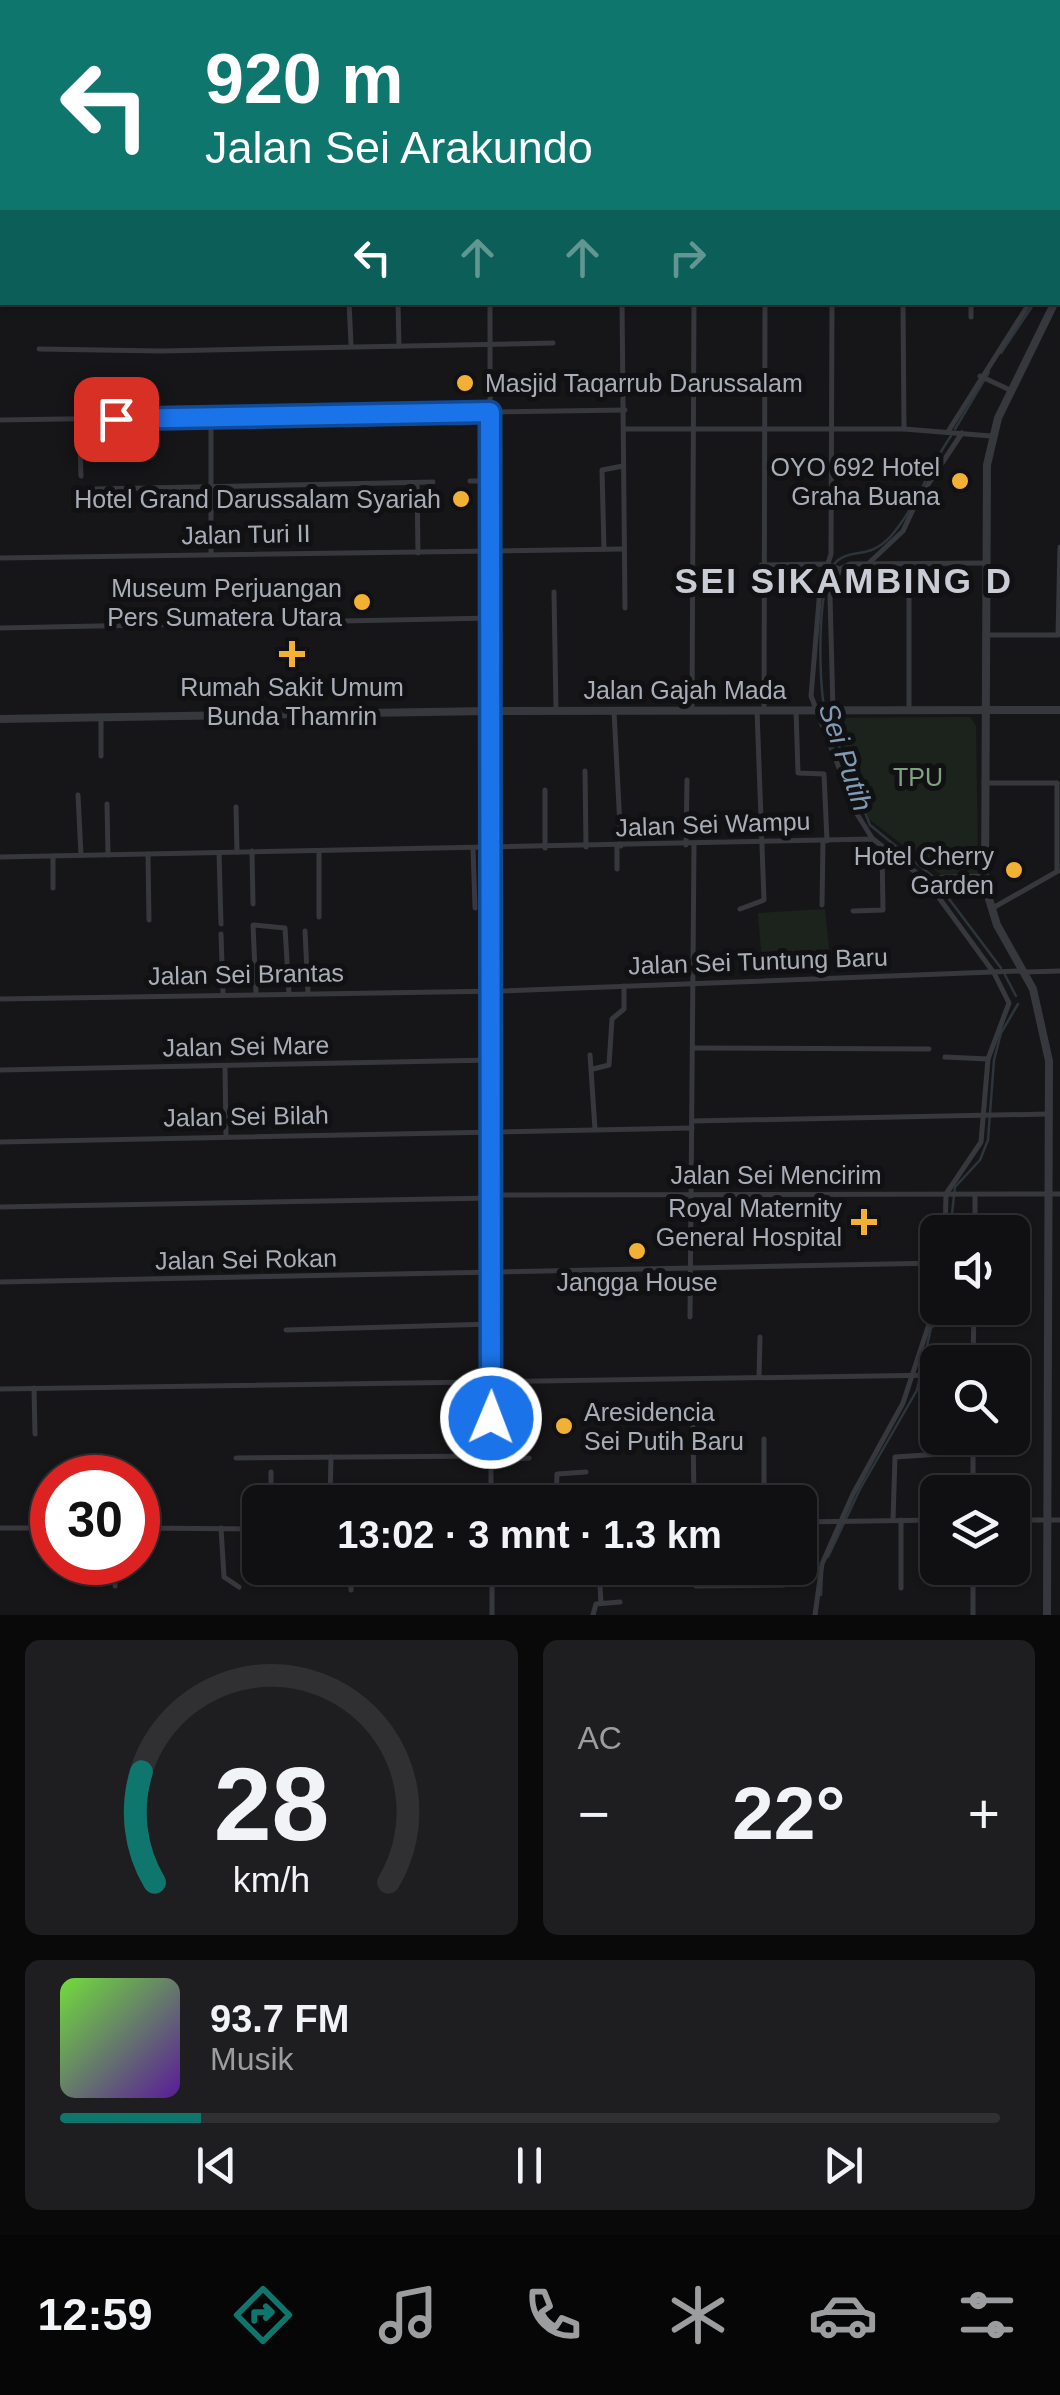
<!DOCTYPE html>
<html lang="id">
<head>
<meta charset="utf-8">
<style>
	:root { --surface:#101012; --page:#1e1e20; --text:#f1f3f6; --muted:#9c9d9f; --line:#303032; --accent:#0f766e }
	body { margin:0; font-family:Helvetica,sans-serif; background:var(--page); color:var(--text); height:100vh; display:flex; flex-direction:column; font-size:38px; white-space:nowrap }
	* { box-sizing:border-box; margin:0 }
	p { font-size:32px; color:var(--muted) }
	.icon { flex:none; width:55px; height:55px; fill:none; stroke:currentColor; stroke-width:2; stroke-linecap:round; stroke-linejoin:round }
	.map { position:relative; height:1615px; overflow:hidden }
	.sheet { display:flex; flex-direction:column; gap:25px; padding:25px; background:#09090a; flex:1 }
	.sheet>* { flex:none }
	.guide { position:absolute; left:0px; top:0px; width:1060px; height:305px; box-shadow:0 2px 8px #0004,0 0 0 2px var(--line); background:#0f766e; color:#fff; overflow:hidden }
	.buttons { position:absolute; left:920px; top:1215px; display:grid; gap:20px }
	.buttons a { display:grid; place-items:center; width:110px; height:110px; border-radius:15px; background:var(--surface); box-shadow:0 2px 8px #0004,0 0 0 2px var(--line); font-size:50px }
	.speed { position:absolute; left:30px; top:1455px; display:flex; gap:20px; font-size:50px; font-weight:700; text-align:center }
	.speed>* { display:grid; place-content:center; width:130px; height:130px; border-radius:50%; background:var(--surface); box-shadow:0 2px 8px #0004,0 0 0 2px var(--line); line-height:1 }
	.speed .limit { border:15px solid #d22; background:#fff; color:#111 }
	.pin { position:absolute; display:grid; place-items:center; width:85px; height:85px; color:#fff; margin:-42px; border-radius:20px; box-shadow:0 5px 15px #0006 }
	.me { position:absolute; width:110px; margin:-55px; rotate:1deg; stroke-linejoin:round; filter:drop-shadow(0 0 8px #0008) }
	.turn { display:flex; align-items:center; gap:35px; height:210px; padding:0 40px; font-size:45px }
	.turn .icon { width:130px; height:130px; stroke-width:2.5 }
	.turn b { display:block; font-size:70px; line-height:85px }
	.lanes { display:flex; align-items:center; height:95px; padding:0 40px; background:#0003; justify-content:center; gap:50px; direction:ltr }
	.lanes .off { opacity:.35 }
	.big { font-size:75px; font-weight:800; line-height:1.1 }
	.sheet .card { flex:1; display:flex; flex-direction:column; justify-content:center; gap:15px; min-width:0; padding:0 35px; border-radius:15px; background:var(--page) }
	.sheet .dial { align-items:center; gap:0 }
	.dial svg { height:260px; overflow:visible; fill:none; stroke:var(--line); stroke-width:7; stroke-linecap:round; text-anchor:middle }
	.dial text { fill:var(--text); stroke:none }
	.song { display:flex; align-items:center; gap:30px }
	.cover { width:120px; height:120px; border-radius:15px; background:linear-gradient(135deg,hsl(100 70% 55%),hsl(270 70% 35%)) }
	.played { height:10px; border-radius:5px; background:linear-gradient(90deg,var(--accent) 15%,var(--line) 15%) }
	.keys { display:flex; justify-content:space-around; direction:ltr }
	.heat { display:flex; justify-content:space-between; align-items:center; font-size:55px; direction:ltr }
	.sheet .tiles { flex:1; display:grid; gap:25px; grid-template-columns:1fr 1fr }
	.card:last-child { grid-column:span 2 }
	.trip { position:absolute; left:242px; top:1485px; width:575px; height:100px; border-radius:15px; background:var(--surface); box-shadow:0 2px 8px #0004,0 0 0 2px var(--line); font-weight:800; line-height:100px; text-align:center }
	.tab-bar { display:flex; height:160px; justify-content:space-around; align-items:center; background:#060607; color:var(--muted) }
	.tab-bar .icon { width:70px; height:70px }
	.tab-bar .selected { color:var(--accent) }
	.tab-bar b { font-size:45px; color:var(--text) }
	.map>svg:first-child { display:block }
</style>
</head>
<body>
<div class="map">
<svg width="1060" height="1615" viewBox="0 0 1060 1615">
	<rect width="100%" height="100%" fill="#161618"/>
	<g fill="#1c231d">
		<polygon points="970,717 976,726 978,874 942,875 869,819 835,718"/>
		<polygon points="825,909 831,969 763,974 758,913"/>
	</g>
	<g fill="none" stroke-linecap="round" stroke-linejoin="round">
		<g stroke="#2c353c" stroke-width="2.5">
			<polyline points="1058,214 1060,212"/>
			<polyline points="1001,353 1035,302"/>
			<polyline points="955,429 989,372"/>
			<path d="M 824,706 C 819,680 816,579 837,561 C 852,548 869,560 891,536 C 916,508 929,467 951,436"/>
			<polyline points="826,713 870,825 931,875 1001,968"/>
			<polyline points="1005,975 1016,996"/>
			<polyline points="950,1232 955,1187 980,1160 988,1140 994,1060 1001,1033 1018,1004"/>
			<polyline points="828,1557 860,1489 917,1390 931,1328 944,1318 961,1314 964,1308"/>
			<polyline points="821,1595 822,1574"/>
		</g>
		<g stroke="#37383d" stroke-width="5">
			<polyline points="23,0 23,2"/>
			<polyline points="230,0 230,2"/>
			<polyline points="260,0 260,2"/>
			<polyline points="453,0 453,2"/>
			<polyline points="87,2 87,0"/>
			<polyline points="199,2 199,0"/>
			<polyline points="309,2 309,0"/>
			<polyline points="394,2 394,0"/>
			<polyline points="583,2 583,0"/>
			<polyline points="789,2 789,0"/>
			<polyline points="1058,171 1060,170"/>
			<polyline points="1058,193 1060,181"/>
			<polyline points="0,285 2,285"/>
			<polyline points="349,302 351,344"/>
			<polyline points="398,302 399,346"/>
			<polyline points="490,302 491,1502"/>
			<polyline points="622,302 625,608"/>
			<polyline points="832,302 831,554 820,589 811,696 857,814 872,838"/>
			<polyline points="903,302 904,429"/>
			<polyline points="971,302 971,317"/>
			<polyline points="39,349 161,351 553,343"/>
			<polyline points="980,376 1010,390"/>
			<polyline points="0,420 625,410"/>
			<polyline points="79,420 81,476"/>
			<polyline points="625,429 904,429 991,436"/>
			<polyline points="949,430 1030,302"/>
			<polyline points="470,481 491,481"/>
			<polyline points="417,483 418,553"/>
			<polyline points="96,489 433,482"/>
			<polyline points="880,491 922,492"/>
			<polyline points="604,549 602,470 623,466"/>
			<polyline points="211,554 211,416"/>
			<polyline points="0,558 623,549"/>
			<polyline points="869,563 903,531 917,501 962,433"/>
			<polyline points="761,565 826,564 840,569"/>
			<polyline points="554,592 556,711"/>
			<polyline points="0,628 492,618"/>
			<polyline points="985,635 1057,635"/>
			<polyline points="1058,635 1060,547"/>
			<polyline points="692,709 694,302"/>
			<polyline points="764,709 765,302"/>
			<polyline points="796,710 798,773 824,774 827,841"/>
			<polyline points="833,710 830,596 840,569 850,564 985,563"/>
			<polyline points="909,710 909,564"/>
			<polyline points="614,711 621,846"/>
			<polyline points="101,756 101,717"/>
			<polyline points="585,771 586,847"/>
			<polyline points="984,783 1056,783"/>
			<polyline points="78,795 81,855"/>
			<polyline points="107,804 108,855"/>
			<polyline points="236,807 237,852"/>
			<polyline points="686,845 687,780"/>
			<polyline points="617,846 617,869"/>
			<polyline points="473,848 475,908"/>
			<polyline points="545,848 545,790"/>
			<polyline points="252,851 253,904"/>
			<polyline points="219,853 221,924"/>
			<polyline points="148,854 149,920"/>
			<polyline points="53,856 53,888"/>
			<polyline points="0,857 873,839 923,878 983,876"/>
			<polyline points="1057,871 1057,783"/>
			<polyline points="926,880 994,973 1009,1003 988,1059 981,1142 946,1194 945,1232"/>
			<polyline points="822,905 823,841"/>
			<polyline points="740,909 764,900 757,710"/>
			<polyline points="991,909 1058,871"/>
			<polyline points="853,911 883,910 882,849"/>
			<polyline points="319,917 319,852"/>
			<polyline points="305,931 308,993"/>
			<polyline points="221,934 223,994"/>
			<polyline points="1026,972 1060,971"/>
			<polyline points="256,993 253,925 285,928 289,994"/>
			<polyline points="0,999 501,991 1021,971"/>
			<polyline points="693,1048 929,1049"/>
			<polyline points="590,1055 595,1129"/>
			<polyline points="945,1057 988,1059"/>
			<polyline points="225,1068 226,1135"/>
			<polyline points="593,1069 609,1065 612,1019 624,1009 624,986"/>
			<polyline points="0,1070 492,1060"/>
			<polyline points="692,1121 1049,1114"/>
			<polyline points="0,1142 692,1128"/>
			<polyline points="493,1195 1060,1194"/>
			<polyline points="0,1207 492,1198"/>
			<polyline points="975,1232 975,1196"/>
			<polyline points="0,1282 938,1263"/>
			<polyline points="690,1317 694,845"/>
			<polyline points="286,1330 492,1324"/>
			<polyline points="973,1362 974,1308"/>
			<polyline points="759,1377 760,1337"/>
			<polyline points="34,1388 35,1434"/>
			<polyline points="0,1389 938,1375"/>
			<polyline points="693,1427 694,1502"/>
			<polyline points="764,1439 764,1502"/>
			<polyline points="236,1458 490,1456"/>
			<polyline points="490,1461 529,1458"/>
			<polyline points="271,1472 271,1502"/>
			<polyline points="973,1492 973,1438"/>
			<polyline points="330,1502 331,1457"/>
			<polyline points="556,1502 557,1474 586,1472"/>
			<polyline points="893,1520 895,1457 973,1452"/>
			<polyline points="901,1520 901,1588"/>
			<polyline points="1012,1520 1060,1520"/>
			<polyline points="800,1522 938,1520"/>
			<polyline points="0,1528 52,1528"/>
			<polyline points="138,1528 260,1529"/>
			<polyline points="221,1528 224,1577 239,1587"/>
			<polyline points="253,1529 254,1542"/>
			<polyline points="114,1562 115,1586"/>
			<polyline points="351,1568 351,1590"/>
			<polyline points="394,1568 406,1568"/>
			<polyline points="492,1568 492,1615"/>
			<polyline points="599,1568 601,1603"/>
			<polyline points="694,1568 696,1586 784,1585"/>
			<polyline points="973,1568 973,1615"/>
			<polyline points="312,1582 312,1568"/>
			<polyline points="593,1615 596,1604 620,1602"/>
			<polyline points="815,1615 822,1564 853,1494 903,1403 930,1321 956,1308"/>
		</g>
		<g stroke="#37383d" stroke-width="8">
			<polyline points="490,2 490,0"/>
			<polyline points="1058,298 1060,293"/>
			<polyline points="0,719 489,711 1060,710"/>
			<polyline points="1047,1615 1049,1061 1033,989 997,925 985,886 987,465 998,418 1055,302"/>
		</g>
		<g stroke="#53555c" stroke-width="9">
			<polyline points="0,54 2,54"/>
			<polyline points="1058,60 1060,60"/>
			<polyline points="0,69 2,69"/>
			<polyline points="1058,74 1060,74"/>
		</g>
	</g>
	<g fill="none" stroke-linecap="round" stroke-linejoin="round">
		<defs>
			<polyline id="route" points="116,419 490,412 491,1418"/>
		</defs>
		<use href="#route" stroke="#114b97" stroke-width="25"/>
		<use href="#route" stroke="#1a73e8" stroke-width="18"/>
	</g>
	<g fill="#f2b134" stroke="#111113" stroke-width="4">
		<circle cx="465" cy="383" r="10"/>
		<circle cx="960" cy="481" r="10"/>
		<circle cx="461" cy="499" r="10"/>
		<circle cx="362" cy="602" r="10"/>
		<path d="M287 639h10v10h10v10h-10v10h-10v-10h-10v-10h10z"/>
		<circle cx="1014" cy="870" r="10"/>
		<path d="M859 1207h10v10h10v10h-10v10h-10v-10h-10v-10h10z"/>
		<circle cx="637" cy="1251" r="10"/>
		<circle cx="564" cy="1426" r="10"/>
	</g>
	<g text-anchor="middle" stroke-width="10" stroke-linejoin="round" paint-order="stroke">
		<g font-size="25" fill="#a8adb8" stroke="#111113" text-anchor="end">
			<text x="485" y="392" text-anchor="start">Masjid Taqarrub Darussalam</text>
			<text x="940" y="476">OYO 692 Hotel<tspan x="940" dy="29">Graha Buana</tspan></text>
			<text x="441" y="508">Hotel Grand Darussalam Syariah</text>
			<text x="342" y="597">Museum Perjuangan<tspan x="342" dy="29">Pers Sumatera Utara</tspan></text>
			<text x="292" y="696" text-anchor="middle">Rumah Sakit Umum<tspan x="292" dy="29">Bunda Thamrin</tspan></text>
			<text x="994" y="865">Hotel Cherry<tspan x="994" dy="29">Garden</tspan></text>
			<text x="842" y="1217">Royal Maternity<tspan x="842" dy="29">General Hospital</tspan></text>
			<text x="637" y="1291" text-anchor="middle">Jangga House</text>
			<text x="584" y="1421" text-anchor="start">Aresidencia<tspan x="584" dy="29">Sei Putih Baru</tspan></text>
		</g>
		<g font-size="25" fill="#a8adb8" stroke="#111113">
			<text transform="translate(246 534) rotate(-1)" y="9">Jalan Turi II</text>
			<text x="685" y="699">Jalan Gajah Mada</text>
			<text transform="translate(713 824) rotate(-2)" y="9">Jalan Sei Wampu</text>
			<text transform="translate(758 961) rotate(-2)" y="9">Jalan Sei Tuntung Baru</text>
			<text transform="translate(246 974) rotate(-1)" y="9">Jalan Sei Brantas</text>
			<text transform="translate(246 1046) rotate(-1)" y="9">Jalan Sei Mare</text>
			<text transform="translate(246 1116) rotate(-1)" y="9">Jalan Sei Bilah</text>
			<text x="776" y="1184">Jalan Sei Mencirim</text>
			<text transform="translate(246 1259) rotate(-1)" y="9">Jalan Sei Rokan</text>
		</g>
		<g font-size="25" fill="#7fa381" stroke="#111113">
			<text x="918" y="786">TPU</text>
		</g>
		<g font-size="28" font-style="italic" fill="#7f9bb3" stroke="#111113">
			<text transform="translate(846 757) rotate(71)" y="10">Sei Putih</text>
		</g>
		<g font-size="35" font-weight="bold" letter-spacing="2.5" fill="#c9ccd4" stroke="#111113">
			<text x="844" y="593">SEI SIKAMBING D</text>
		</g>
	</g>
</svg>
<div class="buttons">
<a><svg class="icon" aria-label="sound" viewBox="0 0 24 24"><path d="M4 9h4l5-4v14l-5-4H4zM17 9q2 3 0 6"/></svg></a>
<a><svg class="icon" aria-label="search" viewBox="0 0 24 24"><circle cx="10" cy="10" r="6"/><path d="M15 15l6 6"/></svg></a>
<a><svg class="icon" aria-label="layers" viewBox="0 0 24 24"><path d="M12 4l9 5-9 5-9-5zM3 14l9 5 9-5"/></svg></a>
</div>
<div class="speed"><div class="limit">30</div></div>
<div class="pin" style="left:116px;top:419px;background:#d93025"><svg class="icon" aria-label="arrive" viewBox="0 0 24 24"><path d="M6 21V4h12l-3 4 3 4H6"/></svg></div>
<svg class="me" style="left:491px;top:1418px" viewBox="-20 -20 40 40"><circle r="17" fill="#1a73e8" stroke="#fff" stroke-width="3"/><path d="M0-11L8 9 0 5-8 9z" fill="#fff"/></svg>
<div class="trip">13:02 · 3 mnt · 1.3 km</div>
<div class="guide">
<div class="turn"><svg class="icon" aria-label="left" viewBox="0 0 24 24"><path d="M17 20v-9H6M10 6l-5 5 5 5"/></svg><div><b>920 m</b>Jalan Sei Arakundo</div></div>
<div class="lanes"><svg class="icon" aria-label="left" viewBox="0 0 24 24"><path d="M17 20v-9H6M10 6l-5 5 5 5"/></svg><svg class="icon off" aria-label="ahead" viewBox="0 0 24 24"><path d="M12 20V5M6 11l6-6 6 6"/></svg><svg class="icon off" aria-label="ahead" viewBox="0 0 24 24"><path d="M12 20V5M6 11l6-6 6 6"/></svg><svg class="icon off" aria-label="right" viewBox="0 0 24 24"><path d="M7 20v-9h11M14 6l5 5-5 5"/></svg></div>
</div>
</div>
<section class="sheet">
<div class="tiles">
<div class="card dial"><svg viewBox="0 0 100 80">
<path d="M14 69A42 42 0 1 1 86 69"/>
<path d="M14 69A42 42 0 0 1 10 35" stroke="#0f766e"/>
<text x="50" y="56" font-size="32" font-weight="700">28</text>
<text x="50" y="72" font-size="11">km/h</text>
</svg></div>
<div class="card"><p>AC</p>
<div class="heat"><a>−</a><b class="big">22°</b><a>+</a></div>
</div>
<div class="card">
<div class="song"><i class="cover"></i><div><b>93.7 FM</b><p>Musik</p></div></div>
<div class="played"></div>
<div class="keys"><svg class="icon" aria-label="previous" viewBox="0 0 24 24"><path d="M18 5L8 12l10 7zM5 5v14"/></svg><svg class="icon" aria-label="pause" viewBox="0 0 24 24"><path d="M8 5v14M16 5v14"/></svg><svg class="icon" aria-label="next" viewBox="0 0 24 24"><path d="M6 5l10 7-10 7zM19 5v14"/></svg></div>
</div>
</div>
</section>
<nav class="tab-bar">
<b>12:59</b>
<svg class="icon selected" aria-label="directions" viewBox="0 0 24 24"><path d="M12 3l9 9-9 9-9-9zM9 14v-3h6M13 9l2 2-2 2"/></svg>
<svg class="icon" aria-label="music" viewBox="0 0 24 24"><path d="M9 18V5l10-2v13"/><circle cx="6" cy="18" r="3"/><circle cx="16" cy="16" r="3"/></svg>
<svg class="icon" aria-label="phone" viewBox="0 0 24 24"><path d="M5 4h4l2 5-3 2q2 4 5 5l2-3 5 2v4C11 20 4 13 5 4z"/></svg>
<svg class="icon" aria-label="climate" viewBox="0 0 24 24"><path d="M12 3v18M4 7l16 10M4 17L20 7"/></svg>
<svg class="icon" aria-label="car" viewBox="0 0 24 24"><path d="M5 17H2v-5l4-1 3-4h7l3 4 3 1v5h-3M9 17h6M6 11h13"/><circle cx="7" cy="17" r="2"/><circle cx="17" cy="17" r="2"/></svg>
<svg class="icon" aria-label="filters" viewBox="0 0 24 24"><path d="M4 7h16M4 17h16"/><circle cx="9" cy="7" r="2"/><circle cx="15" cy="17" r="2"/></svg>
</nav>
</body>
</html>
